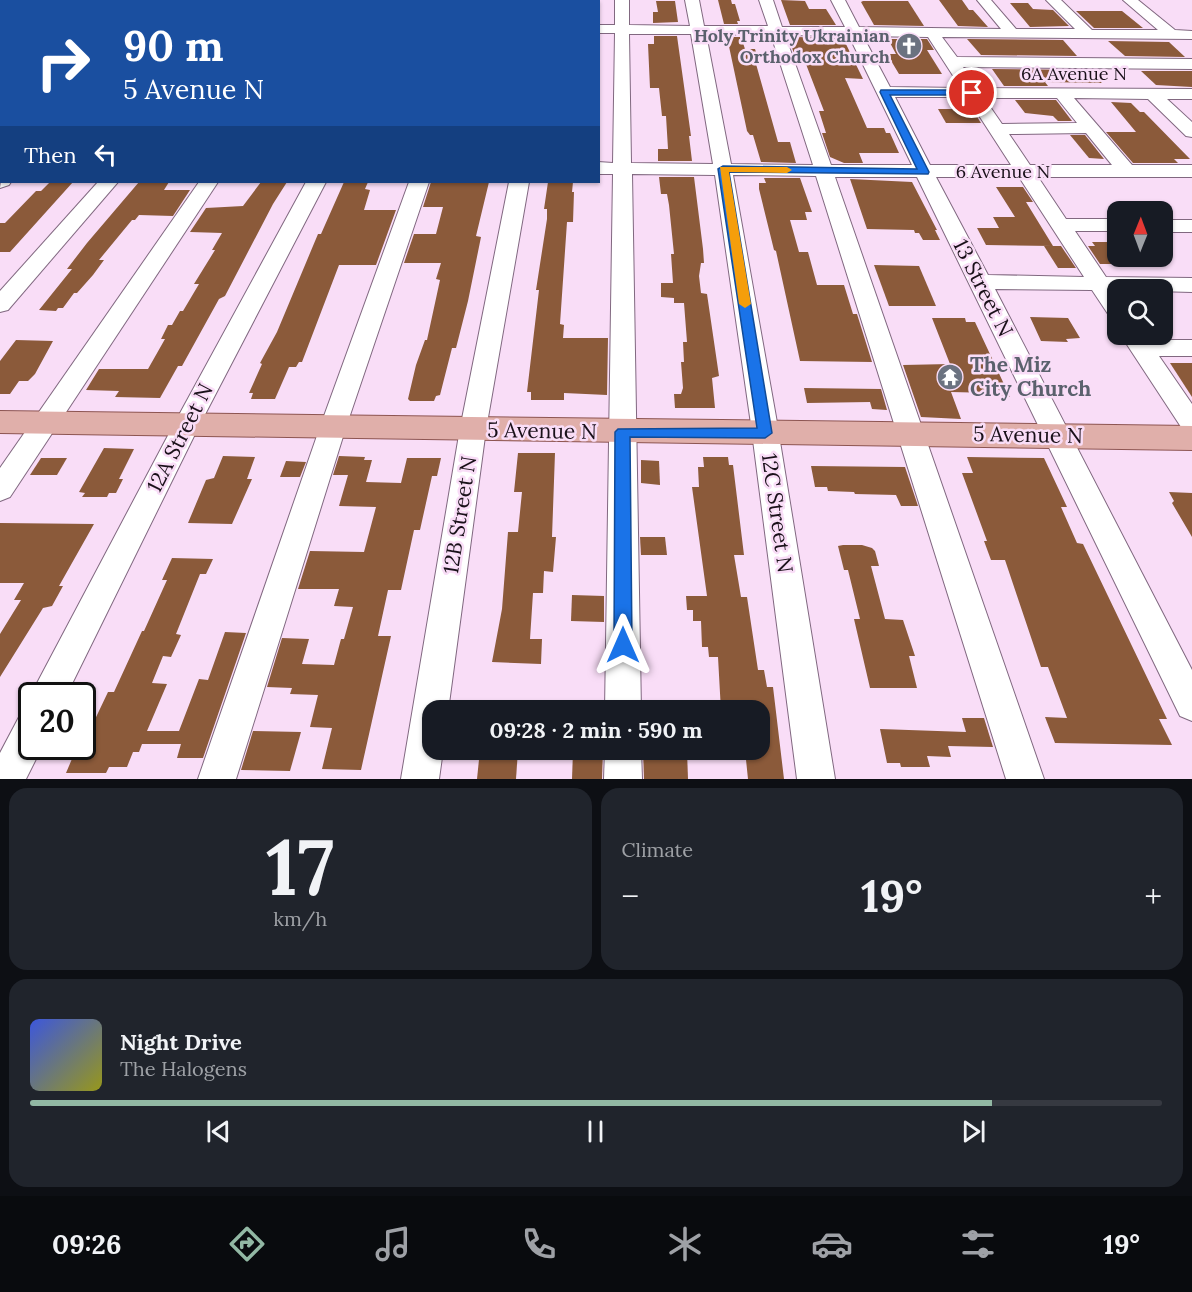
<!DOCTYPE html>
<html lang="en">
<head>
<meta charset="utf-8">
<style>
	:root { --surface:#171b24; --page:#20242c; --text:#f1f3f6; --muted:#9ea1a6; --line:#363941; --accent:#92b8a4 }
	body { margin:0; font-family:Lora,serif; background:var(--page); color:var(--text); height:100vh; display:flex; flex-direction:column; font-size:22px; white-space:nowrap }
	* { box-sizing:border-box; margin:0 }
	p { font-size:20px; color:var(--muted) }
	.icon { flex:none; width:33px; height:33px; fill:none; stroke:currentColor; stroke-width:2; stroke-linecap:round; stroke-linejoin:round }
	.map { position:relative; height:779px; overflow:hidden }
	.details { display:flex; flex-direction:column; gap:9px; padding:9px; background:#0d0f14; flex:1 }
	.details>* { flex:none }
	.hud { position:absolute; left:0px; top:0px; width:600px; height:183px; box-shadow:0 2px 4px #0004; background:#1a4fa0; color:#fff; overflow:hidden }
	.needle { width:39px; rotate:1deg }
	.controls { position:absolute; left:1107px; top:201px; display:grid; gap:12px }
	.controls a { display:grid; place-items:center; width:66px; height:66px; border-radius:12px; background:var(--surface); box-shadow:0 2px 4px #0004; font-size:30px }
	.speed { position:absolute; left:18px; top:682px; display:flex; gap:12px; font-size:30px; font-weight:700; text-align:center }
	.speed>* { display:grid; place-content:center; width:78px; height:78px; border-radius:50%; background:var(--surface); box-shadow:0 2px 4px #0004; line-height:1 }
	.speed .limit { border:3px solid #111; border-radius:9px; background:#fff; color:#111 }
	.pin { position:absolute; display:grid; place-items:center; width:51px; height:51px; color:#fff; margin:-26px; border:3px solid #fff; border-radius:50%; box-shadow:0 2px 6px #0007 }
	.me { position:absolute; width:66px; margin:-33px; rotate:0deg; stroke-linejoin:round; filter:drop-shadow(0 0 4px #0008) }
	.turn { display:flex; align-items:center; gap:21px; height:126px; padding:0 24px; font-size:27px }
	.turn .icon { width:78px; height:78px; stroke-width:2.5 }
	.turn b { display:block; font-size:42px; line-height:51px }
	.then { display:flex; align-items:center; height:57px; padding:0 24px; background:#0003; gap:12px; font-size:22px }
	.big { font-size:45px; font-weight:800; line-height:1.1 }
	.details .card { flex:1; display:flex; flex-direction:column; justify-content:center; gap:9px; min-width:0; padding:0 21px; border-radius:18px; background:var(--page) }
	.details .dial { align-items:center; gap:0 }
	.dial b { font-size:78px; line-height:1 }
	.song { display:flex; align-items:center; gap:18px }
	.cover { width:72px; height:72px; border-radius:9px; background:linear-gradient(135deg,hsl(230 70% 55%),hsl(60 70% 35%)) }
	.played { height:6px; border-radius:3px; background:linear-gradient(90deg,var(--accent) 85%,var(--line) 85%) }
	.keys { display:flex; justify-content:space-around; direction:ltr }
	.heat { display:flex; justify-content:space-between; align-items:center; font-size:33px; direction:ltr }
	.details .tiles { flex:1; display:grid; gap:9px; grid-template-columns:1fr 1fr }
	.card:last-child { grid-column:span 2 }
	.trip { position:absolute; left:422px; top:700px; width:348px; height:60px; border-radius:18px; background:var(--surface); box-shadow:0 2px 4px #0004; font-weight:800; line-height:60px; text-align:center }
	.menu { display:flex; height:96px; justify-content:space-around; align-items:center; background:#090b0e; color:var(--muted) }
	.menu .icon { width:42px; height:42px }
	.menu .current { color:var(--accent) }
	.menu b { font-size:27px; color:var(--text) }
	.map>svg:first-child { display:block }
</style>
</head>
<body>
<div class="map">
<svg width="1192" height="779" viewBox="0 0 1192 779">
	<rect width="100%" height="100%" fill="#f9ddf7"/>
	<g fill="#8b5a3a">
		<polygon points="718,0 731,0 732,4 735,4 740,21 737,21 738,24 724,24"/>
		<polygon points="781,0 805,1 809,9 826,9 836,25 790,25"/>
		<polygon points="939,0 962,0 969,10 973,10 988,27 958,26"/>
		<polygon points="656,1 675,1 678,22 653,23 653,12 658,12"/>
		<polygon points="863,1 908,1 924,26 874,25 861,2"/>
		<polygon points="1010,3 1028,3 1033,9 1053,10 1069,26 1030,27"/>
		<polygon points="1076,11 1122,11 1143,28 1094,28"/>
		<polygon points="654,36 677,36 691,136 689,136 692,161 658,161 658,149 668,149 666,116 662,116 659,88 650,88 648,44 654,44"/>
		<polygon points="727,37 741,37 745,49 755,49 760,64 756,64 778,142 790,142 796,163 761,162 753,135 750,135 747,131"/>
		<polygon points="795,37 843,38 863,79 845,78 867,128 884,128 886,133 890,133 899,153 859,153 863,163 844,163 830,157 822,133 826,133 819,111 824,111 804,59 796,58 790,43 797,43"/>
		<polygon points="888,39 927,39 934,50 927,50 942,74 899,74 887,54 896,54"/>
		<polygon points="967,39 1063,40 1077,56 981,55"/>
		<polygon points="1108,41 1169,42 1185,57 1125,56"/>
		<polygon points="992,69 1090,70 1102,83 1045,82 1048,86 1004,86"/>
		<polygon points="1141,71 1192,71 1192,87 1156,85"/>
		<polygon points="1015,100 1056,100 1072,121 1058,121 1053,116 1025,113"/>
		<polygon points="1111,102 1131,103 1140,112 1144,112 1190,159 1174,159 1178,163 1133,163 1106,132 1136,132"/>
		<polygon points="938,109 972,109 981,123 946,123"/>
		<polygon points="1070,135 1085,135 1104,159 1089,158"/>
		<polygon points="659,177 694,177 703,249 704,263 701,263 699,276 701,293 707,294 719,376 712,378 715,408 675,408 674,394 681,394 683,388 681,362 684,362 683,342 687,342 684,303 674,303 674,298 661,297 661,283 673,283 671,254 674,254 669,205 667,194 661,194"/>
		<polygon points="764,178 800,178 812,212 805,212 807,220 790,220 799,252 808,252 817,285 844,285 853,314 857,314 872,362 800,361 776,251 774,250 759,189 759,183 766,183"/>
		<polygon points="850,179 912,182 937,230 935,230 940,240 923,240 919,233 915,233 914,230 867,229"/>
		<polygon points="50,182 73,182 10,252 0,252 0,223 5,223 36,191 41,191"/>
		<polygon points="139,182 169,182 164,190 190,190 173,216 139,215 135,220 132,220 99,260 104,260 93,275 77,293 74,293 63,308 58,308 56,311 39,310 72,269 67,269 87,243"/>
		<polygon points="261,182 287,182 273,204 225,296 219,299 182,366 178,366 160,398 115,397 119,391 86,390 99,369 148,369 165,339 161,339 168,325 172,325 180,311 183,311 199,284 194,284 215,250 212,250 222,233 190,232 206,208 243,206"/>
		<polygon points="344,182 368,182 365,189 370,190 364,210 396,210 376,265 339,265 302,362 299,362 296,367 289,367 275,399 251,399 253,393 249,393 262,364 260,363 277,332 318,234 321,234"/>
		<polygon points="431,182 489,182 476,236 481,237 468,301 456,348 452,348 440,395 436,396 434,401 410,401 408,399 416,365 425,340 427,340 440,280 436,279 441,263 404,263 414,234 436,234 443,207 423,207"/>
		<polygon points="548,182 573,182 572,192 574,192 573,222 567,222 560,324 564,325 563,338 608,338 607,395 564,393 564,400 531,400 531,392 527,392 539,290 536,290 547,219 547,209 544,209"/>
		<polygon points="996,187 1023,187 1033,202 1026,202 1053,246 986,245 977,228 999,228 993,217 1015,217"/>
		<polygon points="1092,242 1109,242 1123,261 1113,261 1115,264 1100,264 1088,246 1095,246"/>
		<polygon points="1044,246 1061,246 1076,268 1058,268"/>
		<polygon points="874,265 919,266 936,306 889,306"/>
		<polygon points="1030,317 1068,318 1080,338 1066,339 1068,342 1041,341"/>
		<polygon points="932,318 965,318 966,322 975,322 1010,397 995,397 993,393 951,392 961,419 921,417 903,365 950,364"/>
		<polygon points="16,340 53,341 35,374 28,381 19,381 10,394 0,394 0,361"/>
		<polygon points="1170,363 1192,363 1192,397"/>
		<polygon points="804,388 881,389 887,410 872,409 870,402 807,403"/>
		<polygon points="104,448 134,449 119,479 123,479 116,493 109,493 107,497 82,497 85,493 79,492"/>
		<polygon points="518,453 555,453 552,537 556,537 553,572 544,571 543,593 533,593 530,639 542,639 541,664 492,662 502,609 508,532 518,532 522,492 514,492"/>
		<polygon points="223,456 255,457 247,479 252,479 232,524 188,523 206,480 214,478"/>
		<polygon points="339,456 365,457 364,460 372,460 366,482 401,483 407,458 441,458 437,476 432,476 420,530 414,530 401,590 388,590 378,636 391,636 361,770 322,769 332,728 310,727 318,695 290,694 292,688 267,687 282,638 309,639 302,664 334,665 341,639 344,639 353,607 334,606 339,589 298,589 310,551 364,552 376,507 339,506 348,475 333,475"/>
		<polygon points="703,457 728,457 729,465 733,465 744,555 734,555 741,597 747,597 758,670 764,670 767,687 773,687 784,779 748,779 745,750 759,750 759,711 721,711 718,657 709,657 708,647 702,647 701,621 693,621 693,610 687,610 686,596 707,596 692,487 699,487 698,467 704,467"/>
		<polygon points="967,457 1044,458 1067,507 1061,507 1077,543 1083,544 1167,719 1159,719 1172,745 1055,743 1045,717 1067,718 1048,667 1041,667 1005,560 991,560 984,541 987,541 962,473 973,473"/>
		<polygon points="41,458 67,458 57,475 30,475"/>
		<polygon points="641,460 659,461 660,485 641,483"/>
		<polygon points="286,461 306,462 300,477 280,477"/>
		<polygon points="811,466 905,467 918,506 901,506 896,495 855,494 854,492 828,491 827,487 815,487"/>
		<polygon points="1169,492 1192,493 1192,537 1172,503 1174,501"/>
		<polygon points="0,523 94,524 59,586 63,586 52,606 43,608 0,677 0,634 21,600 14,600 24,583 0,583"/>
		<polygon points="640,537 665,537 667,555 641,555"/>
		<polygon points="843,545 862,545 872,548 875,551 879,566 871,566 885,619 903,620 915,656 909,656 917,688 870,688 854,619 860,619 848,570 844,570 838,546"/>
		<polygon points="172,558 213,559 206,574 200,574 176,634 181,635 171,657 163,656 152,683 167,684 147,731 179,731 199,679 208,680 225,632 246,633 203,758 177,758 181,744 142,744 139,752 133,752 127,767 109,767 106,773 66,773 77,747 82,747 82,734 88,734 108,692 114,692 142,631 144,631 167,580 162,580"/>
		<polygon points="572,595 604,596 604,622 571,621"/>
		<polygon points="962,718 984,718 993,747 948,746 951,757 927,756 930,767 901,767 900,763 887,763 880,729 966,732"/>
		<polygon points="253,731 301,732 290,771 241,770"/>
		<polygon points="480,750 518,750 516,779 477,779"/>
		<polygon points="600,750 603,751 602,779 572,779 573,751"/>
		<polygon points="643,750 687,751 688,779 644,779"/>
	</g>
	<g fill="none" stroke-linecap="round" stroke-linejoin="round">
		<defs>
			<g id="minor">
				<polygon points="176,0 190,0 175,2"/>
				<polygon points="251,0 265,0 250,2"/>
				<polygon points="323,0 337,0 323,2"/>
				<rect x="398" y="0" width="14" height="2"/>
				<polygon points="470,0 484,0 470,2"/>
				<rect x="541" y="0" width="14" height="2"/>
				<path d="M 615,0 L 629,0 L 629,25 L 690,26 L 685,0 L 699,0 L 704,26 L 768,26 L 759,0 L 773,0 L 782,27 L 845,27 L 831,0 L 845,0 L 859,27 L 1001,29 L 977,0 L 991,0 L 1016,29 L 1075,29 L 1046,0 L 1061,0 L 1092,30 L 1158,30 L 1123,0 L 1138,0 L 1175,30 L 1192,31 L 1192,39 L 942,37 L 957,57 L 1192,59 L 1192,69 L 963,67 L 977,88 L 1192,89 L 1192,99 L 1167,99 L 1192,122 L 1192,137 L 1186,136 L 1148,99 L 1074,98 L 1132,165 L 1192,165 L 1192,177 L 1038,177 L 1066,219 L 1118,219 L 1118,231 L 1075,231 L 1106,277 L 1192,278 L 1192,292 L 1118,290 L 1115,291 L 1118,294 L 1118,319 L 1110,317 L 1092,290 L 995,289 L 1192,670 L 1192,721 L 1180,716 L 917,177 L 835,177 L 1044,779 L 1006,779 L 816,176 L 733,175 L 776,417 L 835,779 L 797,779 L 750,417 L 715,175 L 632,174 L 641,711 L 605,711 L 613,174 L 598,174 L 598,162 L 613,163 L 615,33 L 598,33 L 598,25 L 615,25 ZM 629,34 L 691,34 L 713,164 L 631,163 ZM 706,34 L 771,35 L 813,165 L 731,164 ZM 785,35 L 849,36 L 912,165 L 831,165 ZM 863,36 L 928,37 L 961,88 L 890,87 ZM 895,97 L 967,97 L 1011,165 L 930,165 ZM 984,98 L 1057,98 L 1077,123 L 1002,124 ZM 1086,133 L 1112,165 L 1030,165 L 1009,134 ZM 936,177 L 1019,177 L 1084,277 L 988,275 Z"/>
				<polygon points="0,22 2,22 0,31"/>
				<polygon points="2,85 2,95 0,96 0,86"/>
				<rect x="0" y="156" width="2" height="12"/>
				<polygon points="2,175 2,182 11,182 9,185 0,188"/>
				<polygon points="98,182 118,182 8,310 0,312 0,291"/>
				<polygon points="199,182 218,182 10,497 0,501 0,468"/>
				<polygon points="306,182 326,182 199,426 66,696 32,696 32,698 30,696 36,685 173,426"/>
				<polygon points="409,182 429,182 346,427 236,779 198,779 320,427"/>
				<polygon points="509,182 529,182 486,429 448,711 432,711 432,750 443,750 439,779 401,779 460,429"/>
				<rect x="1162" y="220" width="30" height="12"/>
				<polygon points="1120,334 1144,334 1148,340 1192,340 1192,356 1159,356 1192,404 1192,433 1183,430"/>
				<polygon points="32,712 32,747 42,747 26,779 0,779 0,753 19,717"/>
				<polygon points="605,750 641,750 642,779 604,779"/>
			</g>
			<polygon id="major" points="0,411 1192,426 1192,450 0,433"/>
		</defs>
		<use href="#minor" stroke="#816880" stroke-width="2"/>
		<use href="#major" stroke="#8d5552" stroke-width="2"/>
		<use href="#minor" fill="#fff" fill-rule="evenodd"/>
		<use href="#major" fill="#e0afaa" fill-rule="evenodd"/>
	</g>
	<polygon fill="#1a73e8" stroke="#114b97" stroke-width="1.5" points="881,90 972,90 976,93 972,95 890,95 929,172 928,174 729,172 772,433 765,438 630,437 632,645 629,650 623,652 616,650 614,645 615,432 618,429 757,428 718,169 723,166 917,169 880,92"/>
	<polygon fill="#f59e0b" points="720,167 787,167 792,170 787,173 729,172 751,304 745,308 739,304"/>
	<defs>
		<symbol id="church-disc" viewBox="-11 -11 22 22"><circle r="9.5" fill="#6b7280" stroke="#f9ddf7"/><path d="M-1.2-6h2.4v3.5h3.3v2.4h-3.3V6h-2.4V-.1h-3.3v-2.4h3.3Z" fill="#fff"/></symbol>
		<symbol id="temple-disc" viewBox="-11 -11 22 22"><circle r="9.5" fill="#6b7280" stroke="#f9ddf7"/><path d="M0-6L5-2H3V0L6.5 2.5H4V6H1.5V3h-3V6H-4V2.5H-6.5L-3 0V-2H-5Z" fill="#fff"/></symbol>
	</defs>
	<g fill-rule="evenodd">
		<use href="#church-disc" x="894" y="31" width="30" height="30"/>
		<use href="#temple-disc" x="935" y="362" width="30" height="30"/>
	</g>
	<g text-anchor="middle" stroke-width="5" stroke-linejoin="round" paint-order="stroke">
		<g font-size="18" font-weight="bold" fill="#5b616d" stroke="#f9ddf7" text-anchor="end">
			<text x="890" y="42">Holy Trinity Ukrainian<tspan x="890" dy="21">Orthodox Church</tspan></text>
		</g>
		<g font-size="18" fill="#191019" stroke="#f9ddf7">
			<text x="1074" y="80">6A Avenue N</text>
			<text x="1003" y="178">6 Avenue N</text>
		</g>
		<g font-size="21" fill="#191019" stroke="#f9ddf7">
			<text transform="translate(983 288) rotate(63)" y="7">13 Street N</text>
			<text transform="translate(542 431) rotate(1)" y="7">5 Avenue N</text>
			<text transform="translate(1028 435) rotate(1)" y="7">5 Avenue N</text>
			<text transform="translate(180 438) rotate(-63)" y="7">12A Street N</text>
			<text transform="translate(777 513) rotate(82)" y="7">12C Street N</text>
			<text transform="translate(460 515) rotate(-81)" y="7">12B Street N</text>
		</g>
		<g font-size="21" font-weight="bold" fill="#5b616d" stroke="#f9ddf7" text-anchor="start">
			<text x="970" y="372">The Miz<tspan x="970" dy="24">City Church</tspan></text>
		</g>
	</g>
</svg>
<div class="controls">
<a><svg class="needle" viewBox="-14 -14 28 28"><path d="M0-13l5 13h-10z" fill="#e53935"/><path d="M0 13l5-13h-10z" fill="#9ea1a6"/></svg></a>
<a><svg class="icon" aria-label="search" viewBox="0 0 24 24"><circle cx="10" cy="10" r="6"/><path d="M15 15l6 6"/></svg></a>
</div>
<div class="speed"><div class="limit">20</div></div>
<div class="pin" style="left:972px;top:93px;background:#d93025"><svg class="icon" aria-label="arrive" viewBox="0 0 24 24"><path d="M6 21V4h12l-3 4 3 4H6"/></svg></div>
<svg class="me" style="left:623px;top:645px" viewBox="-20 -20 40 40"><path d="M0-17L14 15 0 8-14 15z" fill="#1a73e8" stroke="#fff" stroke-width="4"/></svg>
<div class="trip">09:28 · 2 min · 590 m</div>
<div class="hud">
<div class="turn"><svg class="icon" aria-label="right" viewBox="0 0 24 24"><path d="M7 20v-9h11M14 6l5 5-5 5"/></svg><div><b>90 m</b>5 Avenue N</div></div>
<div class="then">Then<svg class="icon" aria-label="left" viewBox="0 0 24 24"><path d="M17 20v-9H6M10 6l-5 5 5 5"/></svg></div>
</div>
</div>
<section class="details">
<div class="tiles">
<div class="card dial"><b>17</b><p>km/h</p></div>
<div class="card"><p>Climate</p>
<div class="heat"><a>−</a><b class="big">19°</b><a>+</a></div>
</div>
<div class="card">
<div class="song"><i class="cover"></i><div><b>Night Drive</b><p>The Halogens</p></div></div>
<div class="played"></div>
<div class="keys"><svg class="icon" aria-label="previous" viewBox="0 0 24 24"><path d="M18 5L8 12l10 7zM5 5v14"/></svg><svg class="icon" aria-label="pause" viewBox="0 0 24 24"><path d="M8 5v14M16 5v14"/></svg><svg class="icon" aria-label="next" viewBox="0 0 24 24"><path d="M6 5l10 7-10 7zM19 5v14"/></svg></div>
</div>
</div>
</section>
<nav class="menu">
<b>09:26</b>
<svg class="icon current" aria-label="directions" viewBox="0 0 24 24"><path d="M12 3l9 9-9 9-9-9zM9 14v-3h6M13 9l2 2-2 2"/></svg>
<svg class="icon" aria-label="music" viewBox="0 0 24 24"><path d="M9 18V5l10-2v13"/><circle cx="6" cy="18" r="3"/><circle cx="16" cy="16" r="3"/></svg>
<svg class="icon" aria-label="phone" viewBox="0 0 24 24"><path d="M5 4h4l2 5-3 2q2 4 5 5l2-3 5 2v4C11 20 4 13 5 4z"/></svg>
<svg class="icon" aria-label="climate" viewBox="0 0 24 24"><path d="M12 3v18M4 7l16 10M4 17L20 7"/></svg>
<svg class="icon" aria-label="car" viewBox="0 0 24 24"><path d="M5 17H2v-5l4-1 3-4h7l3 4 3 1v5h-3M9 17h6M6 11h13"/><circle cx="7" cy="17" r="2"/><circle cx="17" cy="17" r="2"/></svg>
<svg class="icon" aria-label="filters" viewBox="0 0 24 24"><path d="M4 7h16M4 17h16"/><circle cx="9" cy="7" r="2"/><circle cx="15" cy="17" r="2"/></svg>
<b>19°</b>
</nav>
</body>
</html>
